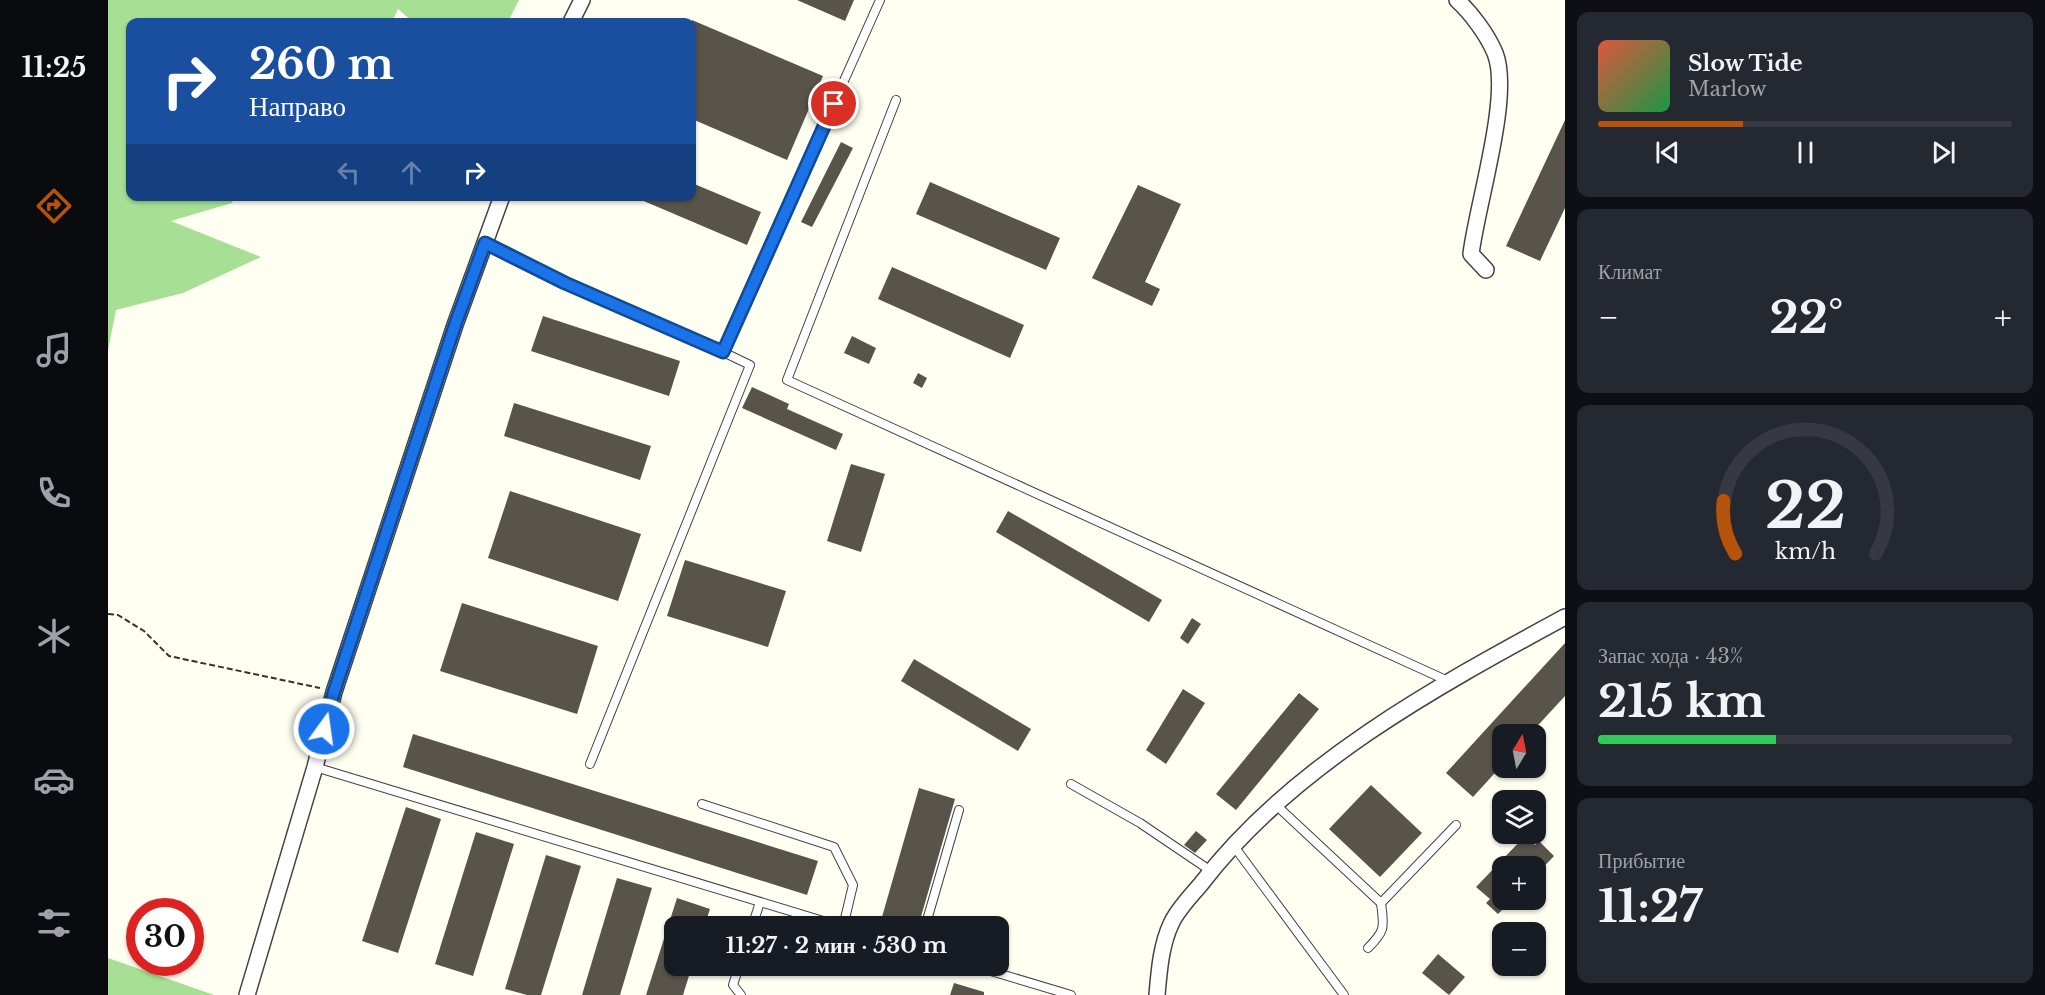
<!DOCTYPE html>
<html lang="ru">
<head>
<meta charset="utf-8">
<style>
	:root { --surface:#171b24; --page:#242831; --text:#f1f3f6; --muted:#9ea1a6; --line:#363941; --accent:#b45309 }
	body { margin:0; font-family:"Libre Baskerville",serif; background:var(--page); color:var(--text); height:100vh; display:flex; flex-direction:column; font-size:22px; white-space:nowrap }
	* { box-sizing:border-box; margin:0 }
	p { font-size:20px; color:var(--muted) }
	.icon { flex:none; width:33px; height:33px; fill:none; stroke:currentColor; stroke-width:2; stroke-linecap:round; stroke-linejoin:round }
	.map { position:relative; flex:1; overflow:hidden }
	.sheet { display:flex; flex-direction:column; gap:12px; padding:12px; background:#0d0f14; width:480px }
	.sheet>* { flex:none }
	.banner { position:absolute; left:18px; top:18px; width:570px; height:183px; border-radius:12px; box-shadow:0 2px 4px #0004; background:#1a4fa0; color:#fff; overflow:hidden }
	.needle { width:39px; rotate:10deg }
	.controls { position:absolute; left:1384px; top:724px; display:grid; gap:12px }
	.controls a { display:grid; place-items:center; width:54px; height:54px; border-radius:12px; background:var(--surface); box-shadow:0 2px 4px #0004; font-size:30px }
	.speed { position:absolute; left:18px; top:898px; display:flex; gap:12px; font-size:30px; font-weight:700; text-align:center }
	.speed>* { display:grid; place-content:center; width:78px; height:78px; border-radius:50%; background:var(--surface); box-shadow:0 2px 4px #0004; line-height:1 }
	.speed .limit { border:9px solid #d22; background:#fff; color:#111 }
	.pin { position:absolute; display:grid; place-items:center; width:51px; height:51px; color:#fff; margin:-26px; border:3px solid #fff; border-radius:50%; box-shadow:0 2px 6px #0007 }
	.me { position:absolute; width:66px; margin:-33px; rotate:14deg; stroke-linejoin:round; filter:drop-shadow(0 0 4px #0008) }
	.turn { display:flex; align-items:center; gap:21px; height:126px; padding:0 24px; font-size:27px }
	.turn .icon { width:78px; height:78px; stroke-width:2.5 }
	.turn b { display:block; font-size:42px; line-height:51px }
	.lanes { display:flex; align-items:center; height:57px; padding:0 24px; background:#0003; justify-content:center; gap:30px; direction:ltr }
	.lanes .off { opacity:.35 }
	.big { font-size:45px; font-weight:800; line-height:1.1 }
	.sheet .tile { flex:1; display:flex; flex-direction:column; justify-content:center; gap:9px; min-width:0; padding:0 21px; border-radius:12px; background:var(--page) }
	.sheet .dial { align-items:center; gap:0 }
	.dial svg { height:156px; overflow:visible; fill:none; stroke:var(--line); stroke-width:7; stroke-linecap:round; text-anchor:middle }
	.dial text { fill:var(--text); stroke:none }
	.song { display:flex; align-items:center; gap:18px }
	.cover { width:72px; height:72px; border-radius:9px; background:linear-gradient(135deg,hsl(10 70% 55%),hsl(140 70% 35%)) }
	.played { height:6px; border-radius:3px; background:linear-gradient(90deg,var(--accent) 35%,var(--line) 35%) }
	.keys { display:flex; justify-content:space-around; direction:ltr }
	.heat { display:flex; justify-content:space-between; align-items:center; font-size:33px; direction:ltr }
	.charge { height:9px; border-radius:4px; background:linear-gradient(90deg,#34c759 43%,var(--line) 0) }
	.trip { position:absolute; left:556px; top:916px; width:345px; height:60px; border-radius:12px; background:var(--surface); box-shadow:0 2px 4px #0004; font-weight:800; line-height:60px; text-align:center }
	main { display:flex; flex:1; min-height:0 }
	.dock { display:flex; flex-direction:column; width:108px; justify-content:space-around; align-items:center; background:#090b0e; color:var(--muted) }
	.dock .icon { width:42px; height:42px }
	.dock .selected { color:var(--accent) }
	.dock b { font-size:27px; color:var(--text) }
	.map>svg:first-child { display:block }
</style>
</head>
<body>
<main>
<nav class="dock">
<b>11:25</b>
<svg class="icon selected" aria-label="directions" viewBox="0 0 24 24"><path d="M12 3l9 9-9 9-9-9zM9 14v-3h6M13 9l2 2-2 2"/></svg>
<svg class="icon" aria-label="music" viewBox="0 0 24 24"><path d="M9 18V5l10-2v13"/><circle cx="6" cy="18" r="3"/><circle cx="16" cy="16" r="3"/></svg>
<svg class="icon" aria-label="phone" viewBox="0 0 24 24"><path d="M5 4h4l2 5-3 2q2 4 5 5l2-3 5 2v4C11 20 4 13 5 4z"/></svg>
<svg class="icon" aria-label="climate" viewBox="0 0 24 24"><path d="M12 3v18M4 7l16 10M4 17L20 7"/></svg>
<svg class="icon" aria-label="car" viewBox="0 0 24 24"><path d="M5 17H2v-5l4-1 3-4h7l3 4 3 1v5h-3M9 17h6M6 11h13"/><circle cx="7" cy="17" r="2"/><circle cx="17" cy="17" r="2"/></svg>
<svg class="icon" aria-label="filters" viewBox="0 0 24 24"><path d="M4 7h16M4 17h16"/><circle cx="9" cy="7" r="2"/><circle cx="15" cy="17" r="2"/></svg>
</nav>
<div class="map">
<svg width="1457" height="995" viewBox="0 0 1457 995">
	<rect width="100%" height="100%" fill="#fffff2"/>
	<g fill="#a7e095">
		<polygon points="0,0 411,0 400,22 305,22 290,9 284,22 22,22 22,196 126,197 124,203 63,221 153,257 75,293 8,310 0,351"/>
		<polygon points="0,958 106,995 0,995"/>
	</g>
	<g fill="#59544b">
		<polygon points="689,0 746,0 737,21"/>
		<polygon points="584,20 715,76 679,160 584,119"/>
		<polygon points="1457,120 1457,208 1432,261 1398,246"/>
		<polygon points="733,142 745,148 704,227 693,222"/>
		<polygon points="822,182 952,238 938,270 808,214"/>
		<polygon points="584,183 653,212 639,245 524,196 584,196"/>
		<polygon points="1030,185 1073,204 1037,282 1052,289 1044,306 984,278"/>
		<polygon points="784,267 916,325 902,358 770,299"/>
		<polygon points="435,316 572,361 561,396 423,351"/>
		<polygon points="744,336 768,348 761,364 736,353"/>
		<polygon points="810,373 819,378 814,388 805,383"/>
		<polygon points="644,387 681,404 679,409 735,434 728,450 634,408"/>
		<polygon points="406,403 543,446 532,480 396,436"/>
		<polygon points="743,464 777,474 753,552 719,541"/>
		<polygon points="402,491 533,534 510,601 380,558"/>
		<polygon points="900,511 1054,600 1041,622 888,532"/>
		<polygon points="577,560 678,591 660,647 559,616"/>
		<polygon points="354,603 490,646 469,714 332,671"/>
		<polygon points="1084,618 1093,624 1080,644 1072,638"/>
		<polygon points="1457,643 1457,696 1421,735 1395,735 1395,764 1365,797 1338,773"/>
		<polygon points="806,659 923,729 910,751 793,681"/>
		<polygon points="1075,689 1097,703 1058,764 1038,750"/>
		<polygon points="1191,693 1211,709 1128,810 1108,794"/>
		<polygon points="305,734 710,861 699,895 295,767"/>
		<polygon points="1263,785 1314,833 1272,877 1221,829"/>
		<polygon points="811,788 847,799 810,927 774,917"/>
		<polygon points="298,807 333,819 290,953 254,941"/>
		<polygon points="1088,831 1099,840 1087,853 1076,845"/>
		<polygon points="368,832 406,844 365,976 327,964"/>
		<polygon points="1417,836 1427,845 1431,841 1446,856 1428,875 1428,867 1395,867 1395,900 1404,900 1390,914 1378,903 1382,899 1368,887"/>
		<polygon points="438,855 473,866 433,995 419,995 397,989"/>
		<polygon points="509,878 544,888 512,995 474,995"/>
		<polygon points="569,898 602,909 596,927 567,927 567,966 584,966 575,995 538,995"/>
		<polygon points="1330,954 1357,977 1341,995 1314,973"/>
		<polygon points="846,983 876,992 876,995 842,995"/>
	</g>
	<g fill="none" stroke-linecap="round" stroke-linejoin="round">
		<defs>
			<g id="lane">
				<polyline points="788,100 679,380 1340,681"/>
				<polyline points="377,243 457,283 615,352 772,0"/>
				<polyline points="482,764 642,365 615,352"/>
				<polyline points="207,767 735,927"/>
				<polyline points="963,784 1032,823 1103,871"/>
				<polyline points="594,804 726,847 745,885 735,927"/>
				<polyline points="1168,805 1273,903 1348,825"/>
				<polyline points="1125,845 1236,995"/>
				<polyline points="644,927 652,902"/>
				<polyline points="817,927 851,810"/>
				<path d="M 1260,948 C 1278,930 1276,927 1273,903"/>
				<polyline points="631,966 625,985 633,995"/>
				<polyline points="866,966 963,995"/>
			</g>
			<g id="street">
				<path d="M 1349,0 C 1363,13 1379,34 1387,53 C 1404,95 1369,204 1363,254 L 1378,270"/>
				<polyline points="463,22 474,0"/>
				<polyline points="139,995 207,767 226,692 347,325 394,196"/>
				<path d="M 1049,995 C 1051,972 1053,945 1063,924 C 1069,910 1083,896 1093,884 C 1184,765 1328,687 1457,617"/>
			</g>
		</defs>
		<use href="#lane" stroke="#434343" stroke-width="10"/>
		<use href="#street" stroke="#434343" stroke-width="18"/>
		<polyline stroke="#323232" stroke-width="2" stroke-dasharray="6 3" stroke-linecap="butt" points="0,614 10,615 36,631 61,656 212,688"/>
		<use href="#lane" stroke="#fff" stroke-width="8"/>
		<use href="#street" stroke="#fff" stroke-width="15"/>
	</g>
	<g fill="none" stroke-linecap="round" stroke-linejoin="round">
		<defs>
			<polyline id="route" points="216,729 226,692 347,325 377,243 457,283 615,352 726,104"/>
		</defs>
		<use href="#route" stroke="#114b97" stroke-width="15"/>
		<use href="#route" stroke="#1a73e8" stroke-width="10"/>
	</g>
</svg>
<div class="controls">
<a><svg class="needle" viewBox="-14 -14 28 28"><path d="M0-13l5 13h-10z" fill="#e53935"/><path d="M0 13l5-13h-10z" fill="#9ea1a6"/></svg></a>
<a><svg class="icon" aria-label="layers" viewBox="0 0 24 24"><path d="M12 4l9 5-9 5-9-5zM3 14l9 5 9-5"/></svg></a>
<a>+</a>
<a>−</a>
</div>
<div class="speed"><div class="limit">30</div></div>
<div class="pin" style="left:726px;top:104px;background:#d93025"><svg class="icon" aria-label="arrive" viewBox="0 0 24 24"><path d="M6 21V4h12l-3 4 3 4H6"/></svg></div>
<svg class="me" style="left:216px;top:729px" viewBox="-20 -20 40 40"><circle r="17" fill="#1a73e8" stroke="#fff" stroke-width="3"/><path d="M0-11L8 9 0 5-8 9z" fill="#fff"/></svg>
<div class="trip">11:27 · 2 мин · 530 m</div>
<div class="banner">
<div class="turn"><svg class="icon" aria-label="right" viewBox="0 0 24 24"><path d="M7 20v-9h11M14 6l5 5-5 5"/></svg><div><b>260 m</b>Направо</div></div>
<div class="lanes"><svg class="icon off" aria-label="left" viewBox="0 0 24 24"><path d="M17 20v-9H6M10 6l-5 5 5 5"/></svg><svg class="icon off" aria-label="ahead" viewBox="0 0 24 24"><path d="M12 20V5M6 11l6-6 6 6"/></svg><svg class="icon" aria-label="right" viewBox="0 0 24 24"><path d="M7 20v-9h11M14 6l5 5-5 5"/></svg></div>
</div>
</div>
<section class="sheet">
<div class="tile">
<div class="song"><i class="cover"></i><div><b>Slow Tide</b><p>Marlow</p></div></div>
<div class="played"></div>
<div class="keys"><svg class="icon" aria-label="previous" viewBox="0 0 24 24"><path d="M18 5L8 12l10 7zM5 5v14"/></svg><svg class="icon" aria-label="pause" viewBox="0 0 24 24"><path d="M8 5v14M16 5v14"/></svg><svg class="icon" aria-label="next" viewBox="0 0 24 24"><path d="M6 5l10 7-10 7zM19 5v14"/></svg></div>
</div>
<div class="tile"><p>Климат</p>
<div class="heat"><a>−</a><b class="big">22°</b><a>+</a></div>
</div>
<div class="tile dial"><svg viewBox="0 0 100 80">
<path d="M14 69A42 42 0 1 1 86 69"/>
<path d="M14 69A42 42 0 0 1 8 42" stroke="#b45309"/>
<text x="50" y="56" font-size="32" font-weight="700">22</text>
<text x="50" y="72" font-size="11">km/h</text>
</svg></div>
<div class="tile"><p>Запас хода · 43%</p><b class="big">215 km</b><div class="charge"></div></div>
<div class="tile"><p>Прибытие</p><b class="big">11:27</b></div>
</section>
</main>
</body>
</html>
